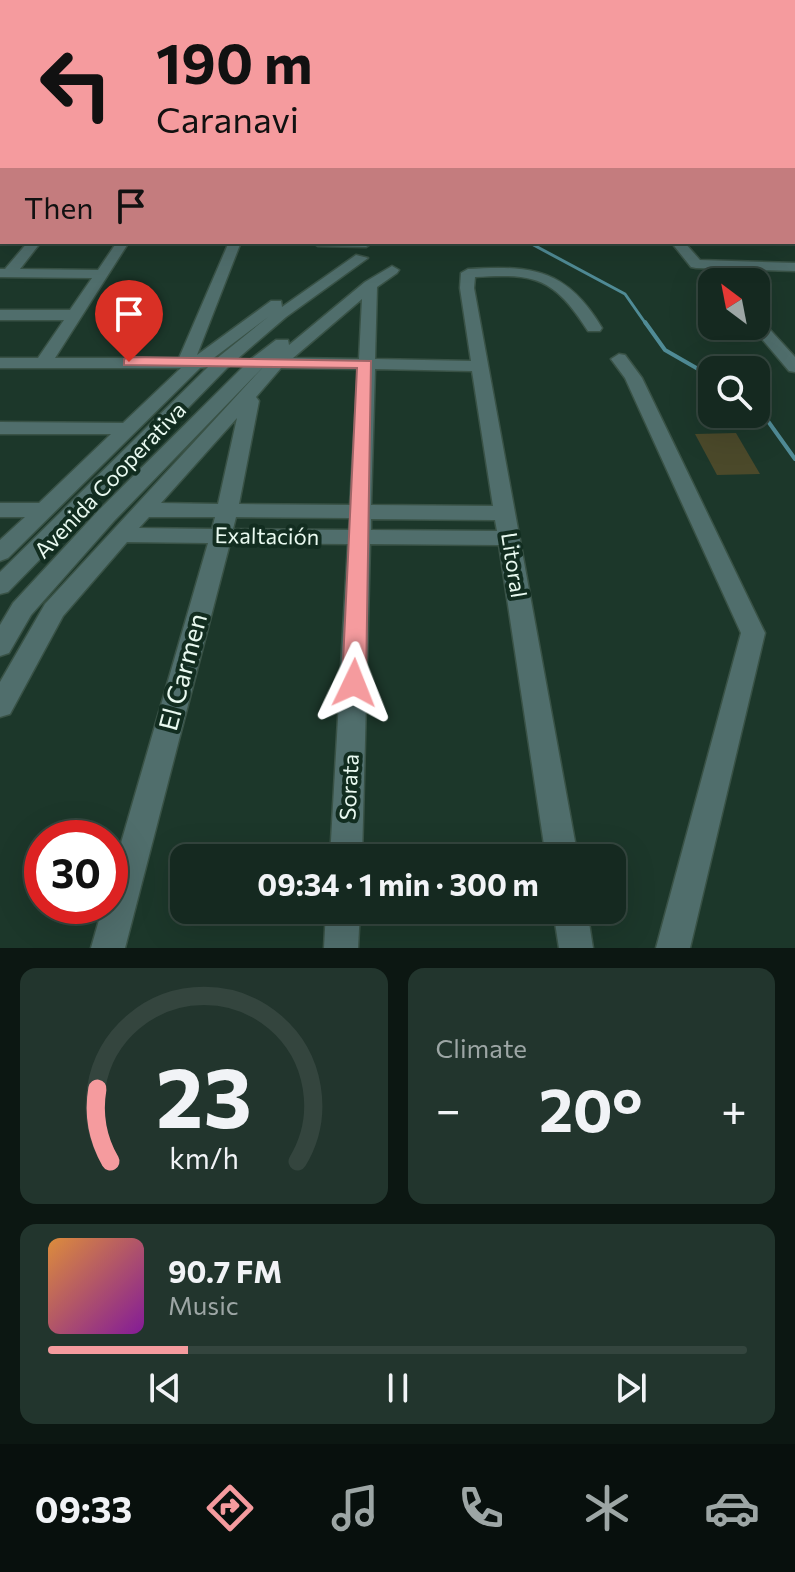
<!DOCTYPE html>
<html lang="en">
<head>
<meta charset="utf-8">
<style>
	:root { --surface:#152920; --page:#22352d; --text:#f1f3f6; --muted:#9da6a5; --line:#34453e; --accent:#f59b9e }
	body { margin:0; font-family:Commissioner,sans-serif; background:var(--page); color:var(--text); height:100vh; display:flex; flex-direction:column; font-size:30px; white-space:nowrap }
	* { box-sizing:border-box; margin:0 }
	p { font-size:26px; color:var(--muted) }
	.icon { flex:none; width:44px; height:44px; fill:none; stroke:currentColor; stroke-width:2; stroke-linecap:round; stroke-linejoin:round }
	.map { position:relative; height:948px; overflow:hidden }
	.panel { display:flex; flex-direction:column; gap:20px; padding:20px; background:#0c1712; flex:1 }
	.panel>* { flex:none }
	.guide { position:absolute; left:0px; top:0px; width:796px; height:244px; box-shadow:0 8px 32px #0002,0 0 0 2px var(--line); background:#f59b9e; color:#111; overflow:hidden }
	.needle { width:52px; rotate:328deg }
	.fabs { position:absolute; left:698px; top:268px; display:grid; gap:16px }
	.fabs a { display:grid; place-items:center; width:72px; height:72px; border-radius:16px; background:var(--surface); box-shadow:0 8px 32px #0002,0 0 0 2px var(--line); font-size:40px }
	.speed { position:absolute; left:24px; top:820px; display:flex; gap:16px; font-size:40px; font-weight:700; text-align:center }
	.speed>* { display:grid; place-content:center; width:104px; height:104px; border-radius:50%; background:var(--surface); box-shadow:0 8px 32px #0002,0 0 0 2px var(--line); line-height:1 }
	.speed .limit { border:12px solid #d22; background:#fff; color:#111 }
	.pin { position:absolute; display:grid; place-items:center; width:68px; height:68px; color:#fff; margin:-82px -34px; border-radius:50% 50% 50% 0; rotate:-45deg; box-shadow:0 0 8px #0007 }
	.pin .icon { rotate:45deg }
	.me { position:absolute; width:88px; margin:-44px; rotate:2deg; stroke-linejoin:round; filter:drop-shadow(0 0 6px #0008) }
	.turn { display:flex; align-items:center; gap:28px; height:168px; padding:0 24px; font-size:36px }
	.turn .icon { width:104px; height:104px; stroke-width:2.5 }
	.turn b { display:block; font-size:56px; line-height:68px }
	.then { display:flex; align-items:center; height:76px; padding:0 24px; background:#0003; gap:16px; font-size:30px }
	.big { font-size:60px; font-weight:700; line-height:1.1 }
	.panel .widget { flex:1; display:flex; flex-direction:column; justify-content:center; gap:12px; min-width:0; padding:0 28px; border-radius:16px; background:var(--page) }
	.panel .dial { align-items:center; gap:0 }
	.dial svg { height:208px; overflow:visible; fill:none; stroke:var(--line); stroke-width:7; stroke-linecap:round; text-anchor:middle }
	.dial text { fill:var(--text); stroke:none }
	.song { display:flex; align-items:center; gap:24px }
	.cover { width:96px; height:96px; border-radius:12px; background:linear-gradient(135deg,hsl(30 70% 55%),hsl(290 70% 35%)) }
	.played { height:8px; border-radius:4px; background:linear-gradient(90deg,var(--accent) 20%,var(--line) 20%) }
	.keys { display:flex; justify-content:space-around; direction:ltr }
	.heat { display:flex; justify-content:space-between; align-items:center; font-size:44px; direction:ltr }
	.panel .tiles { flex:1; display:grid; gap:20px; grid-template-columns:1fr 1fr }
	.widget:last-child { grid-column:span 2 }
	.trip { position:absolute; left:170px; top:844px; width:456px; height:80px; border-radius:16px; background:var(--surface); box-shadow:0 8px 32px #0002,0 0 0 2px var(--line); font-weight:700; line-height:80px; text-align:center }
	.tab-bar { display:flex; height:128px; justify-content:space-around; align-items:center; background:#08100d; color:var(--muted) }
	.tab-bar .icon { width:56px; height:56px }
	.tab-bar .current { color:var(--accent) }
	.tab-bar b { font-size:36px; color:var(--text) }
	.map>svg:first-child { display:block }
</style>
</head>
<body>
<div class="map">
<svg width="795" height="948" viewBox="0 0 795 948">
	<rect width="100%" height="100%" fill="#1c372a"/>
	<polygon fill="#4b492a" points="736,433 760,474 717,475 695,434"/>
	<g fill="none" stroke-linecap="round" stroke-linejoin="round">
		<polyline stroke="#508b96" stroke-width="3" points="528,242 625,294 646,324"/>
		<g stroke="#508b96" stroke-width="4">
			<polyline points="645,322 665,350 712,377"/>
			<polyline points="756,410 765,417 795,459"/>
		</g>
		<defs>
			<g id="minor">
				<polygon points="2,117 2,123 0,124 0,118"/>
				<rect x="794" y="117" width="1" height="7"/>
				<rect x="0" y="138" width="2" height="6"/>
				<rect x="794" y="150" width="1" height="6"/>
				<rect x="794" y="171" width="1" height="7"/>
				<rect x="0" y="175" width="2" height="6"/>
				<rect x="794" y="210" width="1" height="8"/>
				<path d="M 28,242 L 41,242 L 20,269 L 98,270 L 117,242 L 129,242 L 55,358 L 179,358 L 229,242 L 241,242 L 197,355 L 271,301 L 281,301 L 282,307 L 356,255 L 368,258 L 286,317 L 228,367 L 8,592 L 0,594 L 0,572 L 208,367 L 200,368 L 8,558 L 0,561 L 0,540 L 25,517 L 0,517 L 0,503 L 39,503 L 111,434 L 0,434 L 0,422 L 123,423 L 181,368 L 0,368 L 0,358 L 38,358 L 64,320 L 0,320 L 0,310 L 70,310 L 92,278 L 0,277 L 0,269 L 5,269 ZM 268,317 L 216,359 L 213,363 L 211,360 Z"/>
				<polygon points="312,242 372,242 372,243 366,247 318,246"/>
				<polygon points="671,242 684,242 700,260 795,263 795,271 696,268 691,267"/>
				<path d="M 392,266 L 399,270 L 397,273 L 377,287 L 375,359 L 471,361 L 460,288 L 461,273 L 468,269 C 532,265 567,269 602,328 L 600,331 L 588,331 C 554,278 536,273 475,277 L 474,288 L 578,858 L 546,858 L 499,545 L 370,544 L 362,858 L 330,858 L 348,544 L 230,543 L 125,948 L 91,948 L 103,906 L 110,906 L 110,881 L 208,543 L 127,542 L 63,616 L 10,714 L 0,717 L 0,682 L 45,604 L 266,364 L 114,521 L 31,615 L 9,653 L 0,656 L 0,625 L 13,603 L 98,511 L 251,359 L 276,340 L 288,340 L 289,345 L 365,282 ZM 362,299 L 359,359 L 293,358 ZM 281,368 L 358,369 L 350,505 L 239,504 L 259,401 L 256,397 ZM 375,369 L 472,371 L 493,506 L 371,505 ZM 237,418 L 218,504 L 161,503 ZM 149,517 L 215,517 L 212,529 L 139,528 ZM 236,517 L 350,518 L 349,530 L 233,529 ZM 371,519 L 495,520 L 497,531 L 371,530 Z"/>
				<polygon points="756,318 761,320 795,357 795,372 789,371 751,326 756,326"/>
				<polygon points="619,354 625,355 642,378 765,633 690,948 656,948 741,633 625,378 611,359"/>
				<polygon points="326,910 360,910 358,948 324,948"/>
				<polygon points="553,910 587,910 593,948 559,948"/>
			</g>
		</defs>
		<use href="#minor" stroke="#395246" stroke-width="3"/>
		<use href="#minor" fill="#506e6c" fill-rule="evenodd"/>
	</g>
	<linearGradient id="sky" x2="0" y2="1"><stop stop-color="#0f1e17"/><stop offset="0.46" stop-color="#3a5355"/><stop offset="1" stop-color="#3a5355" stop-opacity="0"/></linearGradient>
	<rect width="795" height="246" fill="url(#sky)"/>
	<polygon fill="#f59b9e" stroke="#9f6567" stroke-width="2" points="129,357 371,361 366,683 362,690 354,692 346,690 342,683 357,368 124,365 124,359"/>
	<g text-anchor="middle" stroke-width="8" stroke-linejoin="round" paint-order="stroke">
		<g font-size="22" fill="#e9f9f0" stroke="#122d20">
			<text transform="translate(110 480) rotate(-46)" y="8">Avenida Cooperativa</text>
			<text transform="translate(267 536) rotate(1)" y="8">Exaltación</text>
			<text transform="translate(514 565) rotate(81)" y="8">Litoral</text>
			<text transform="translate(349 787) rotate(-87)" y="8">Sorata</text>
		</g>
		<g font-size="26" fill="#e9f9f0" stroke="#122d20">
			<text transform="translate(183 672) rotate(-75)" y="9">El Carmen</text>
		</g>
	</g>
</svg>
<div class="fabs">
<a><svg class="needle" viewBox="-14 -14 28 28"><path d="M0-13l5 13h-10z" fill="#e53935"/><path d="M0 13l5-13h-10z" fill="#9da6a5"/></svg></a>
<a><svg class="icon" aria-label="search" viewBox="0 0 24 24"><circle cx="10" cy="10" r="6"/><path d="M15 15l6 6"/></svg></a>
</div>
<div class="speed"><div class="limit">30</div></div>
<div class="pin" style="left:129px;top:362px;background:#d93025"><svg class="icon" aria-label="arrive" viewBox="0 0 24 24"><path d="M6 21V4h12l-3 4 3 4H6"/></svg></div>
<svg class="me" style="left:354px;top:683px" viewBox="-20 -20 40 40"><path d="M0-17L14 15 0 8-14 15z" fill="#f59b9e" stroke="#fff" stroke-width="4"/></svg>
<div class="trip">09:34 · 1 min · 300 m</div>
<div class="guide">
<div class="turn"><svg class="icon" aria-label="left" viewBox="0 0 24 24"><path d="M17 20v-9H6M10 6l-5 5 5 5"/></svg><div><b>190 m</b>Caranavi</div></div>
<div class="then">Then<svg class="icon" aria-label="arrive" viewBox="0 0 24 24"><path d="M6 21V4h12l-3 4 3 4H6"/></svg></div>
</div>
</div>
<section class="panel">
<div class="tiles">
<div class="widget dial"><svg viewBox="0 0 100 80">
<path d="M14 69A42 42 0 1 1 86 69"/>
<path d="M14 69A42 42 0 0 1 9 41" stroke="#f59b9e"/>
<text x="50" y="56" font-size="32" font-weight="700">23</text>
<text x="50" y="72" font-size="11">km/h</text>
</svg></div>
<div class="widget"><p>Climate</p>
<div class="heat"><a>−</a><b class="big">20°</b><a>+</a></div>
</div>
<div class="widget">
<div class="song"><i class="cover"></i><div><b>90.7 FM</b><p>Music</p></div></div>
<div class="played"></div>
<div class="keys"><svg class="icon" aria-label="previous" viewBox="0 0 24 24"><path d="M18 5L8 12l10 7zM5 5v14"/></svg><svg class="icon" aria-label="pause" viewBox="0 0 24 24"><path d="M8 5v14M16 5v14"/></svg><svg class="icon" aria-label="next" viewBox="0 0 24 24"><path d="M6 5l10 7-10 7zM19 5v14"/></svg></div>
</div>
</div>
</section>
<nav class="tab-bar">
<b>09:33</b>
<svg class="icon current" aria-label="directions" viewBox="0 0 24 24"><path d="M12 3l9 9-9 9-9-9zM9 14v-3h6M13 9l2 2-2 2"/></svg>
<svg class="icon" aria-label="music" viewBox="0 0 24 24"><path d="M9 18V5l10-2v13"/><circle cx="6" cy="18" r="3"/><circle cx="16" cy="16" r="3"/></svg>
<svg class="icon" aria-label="phone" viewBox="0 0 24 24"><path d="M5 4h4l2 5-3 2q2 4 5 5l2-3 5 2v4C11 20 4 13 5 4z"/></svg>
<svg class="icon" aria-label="climate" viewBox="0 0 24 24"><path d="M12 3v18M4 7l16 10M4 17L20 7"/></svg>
<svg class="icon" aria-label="car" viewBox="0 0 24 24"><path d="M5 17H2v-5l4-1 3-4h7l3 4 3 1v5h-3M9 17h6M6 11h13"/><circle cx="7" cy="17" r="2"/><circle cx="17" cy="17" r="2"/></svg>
</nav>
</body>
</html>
